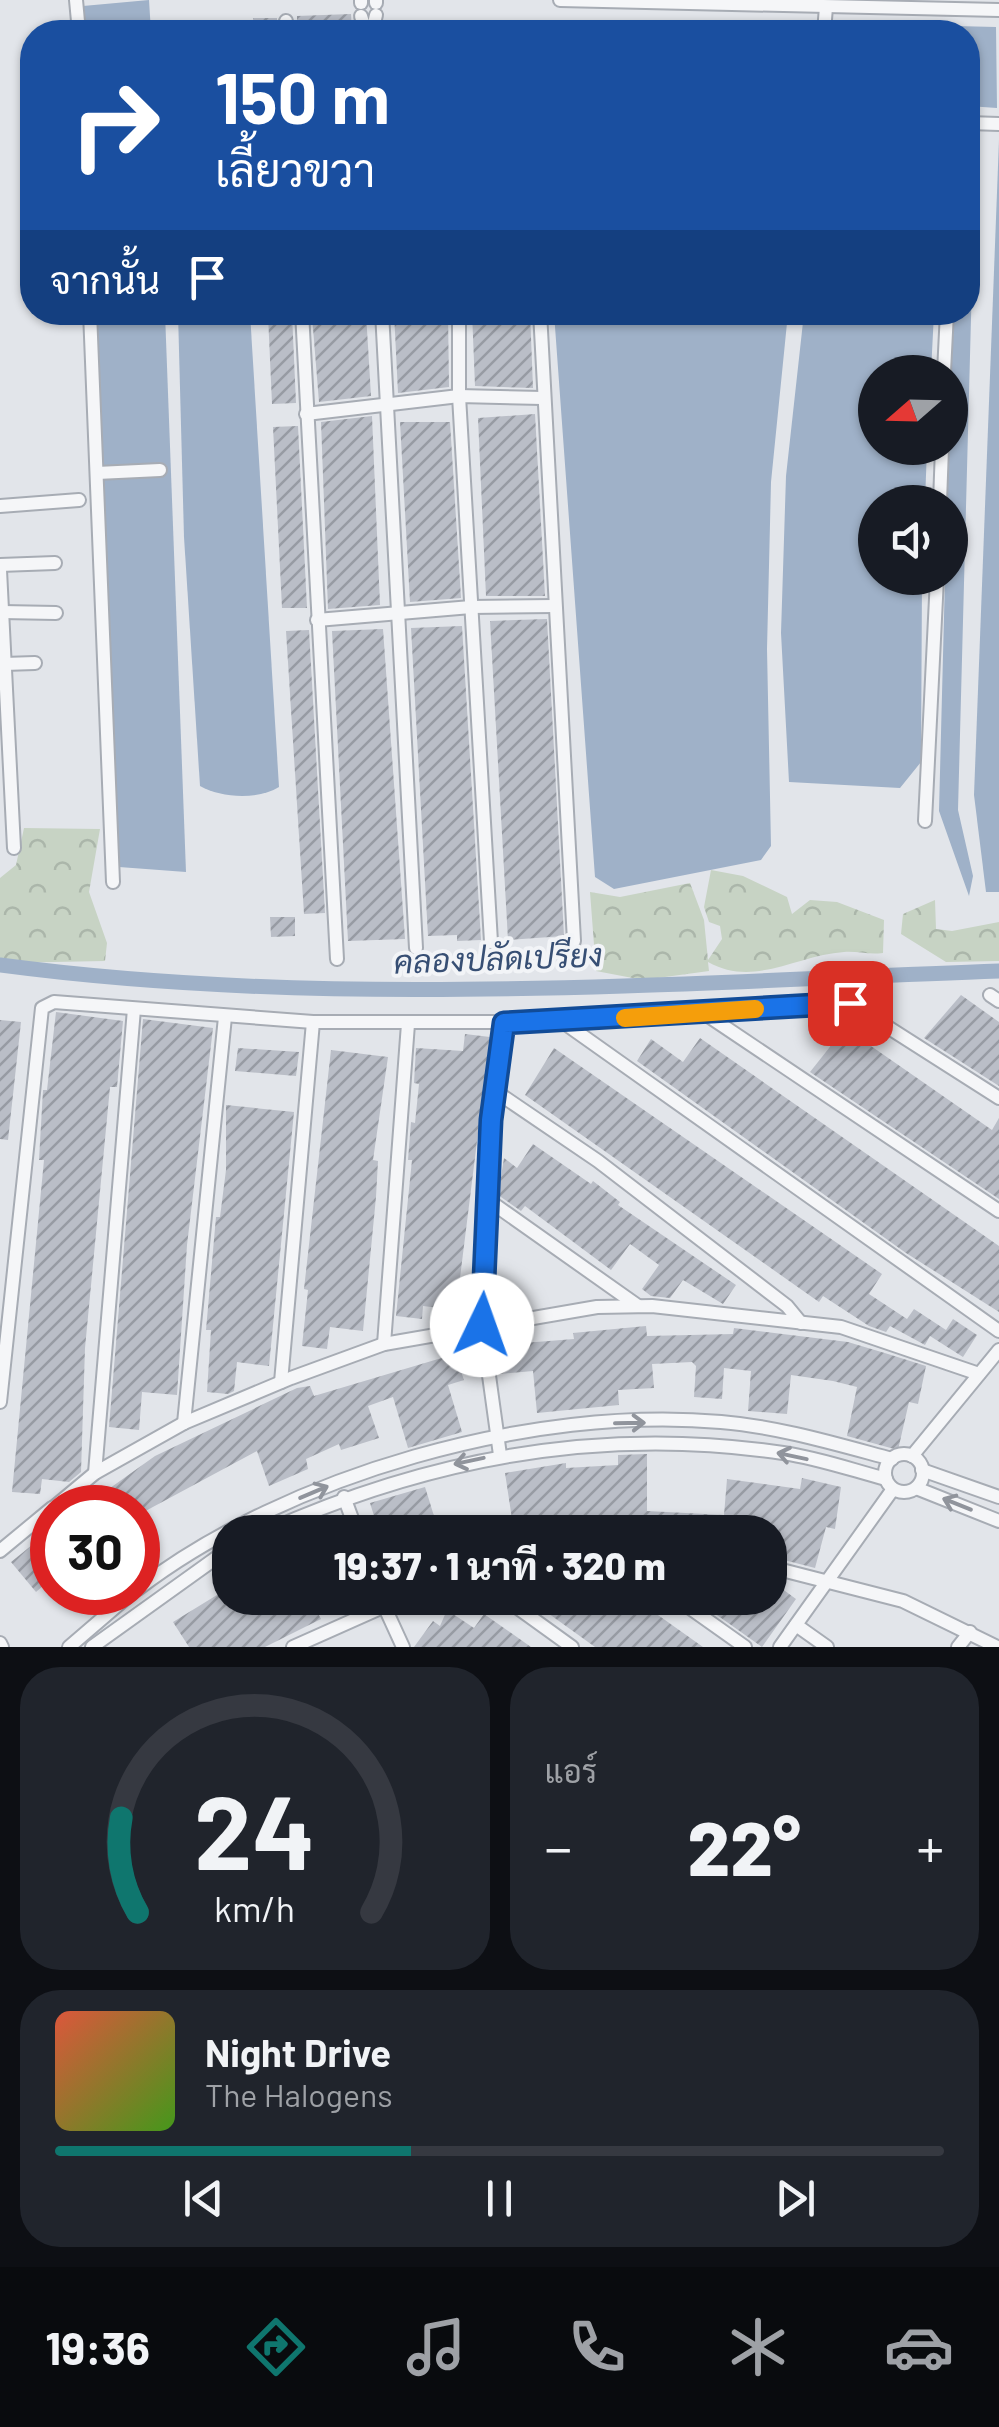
<!DOCTYPE html>
<html lang="th">
<head>
<meta charset="utf-8">
<style>
	:root { --surface:#171b24; --page:#20242c; --text:#f1f3f6; --muted:#9ea1a6; --line:#363941; --accent:#0f766e }
	body { margin:0; font-family:Barlow,Sarabun,sans-serif; background:var(--page); color:var(--text); height:100vh; display:flex; flex-direction:column; font-size:38px; white-space:nowrap }
	* { box-sizing:border-box; margin:0 }
	p { font-size:32px; color:var(--muted) }
	.icon { flex:none; width:55px; height:55px; fill:none; stroke:currentColor; stroke-width:2; stroke-linecap:round; stroke-linejoin:round }
	.map { position:relative; height:1647px; overflow:hidden }
	.sheet { display:flex; flex-direction:column; gap:20px; padding:20px; background:#0d0f14; flex:1 }
	.sheet>* { flex:none }
	.top-card { position:absolute; left:20px; top:20px; width:960px; height:305px; border-radius:40px; box-shadow:0 2px 8px #0004; background:#1a4fa0; color:#fff; overflow:hidden }
	.needle { width:65px; rotate:250deg }
	.fabs { position:absolute; left:858px; top:355px; display:grid; gap:20px }
	.fabs a { display:grid; place-items:center; width:110px; height:110px; border-radius:50%; background:var(--surface); box-shadow:0 2px 8px #0004; font-size:50px }
	.speed { position:absolute; left:30px; top:1485px; display:flex; gap:20px; font-size:50px; font-weight:700; text-align:center }
	.speed>* { display:grid; place-content:center; width:130px; height:130px; border-radius:50%; background:var(--surface); box-shadow:0 2px 8px #0004; line-height:1 }
	.speed .limit { border:15px solid #d22; background:#fff; color:#111 }
	.pin { position:absolute; display:grid; place-items:center; width:85px; height:85px; color:#fff; margin:-42px; border-radius:20px; box-shadow:0 5px 15px #0006 }
	.me { position:absolute; width:110px; margin:-55px; rotate:3deg; stroke-linejoin:round; filter:drop-shadow(0 0 8px #0008) }
	.turn { display:flex; align-items:center; gap:35px; height:210px; padding:0 30px; font-size:45px }
	.turn .icon { width:130px; height:130px; stroke-width:2.5 }
	.turn b { display:block; font-size:70px; line-height:85px }
	.then { display:flex; align-items:center; height:95px; padding:0 30px; background:#0003; gap:20px; font-size:38px }
	.big { font-size:75px; font-weight:800; line-height:1.1 }
	.sheet .tile { flex:1; display:flex; flex-direction:column; justify-content:center; gap:15px; min-width:0; padding:0 35px; border-radius:40px; background:var(--page) }
	.sheet .dial { align-items:center; gap:0 }
	.dial svg { height:260px; overflow:visible; fill:none; stroke:var(--line); stroke-width:7; stroke-linecap:round; text-anchor:middle }
	.dial text { fill:var(--text); stroke:none }
	.song { display:flex; align-items:center; gap:30px }
	.cover { width:120px; height:120px; border-radius:15px; background:linear-gradient(135deg,hsl(10 70% 55%),hsl(100 70% 35%)) }
	.played { height:10px; border-radius:5px; background:linear-gradient(90deg,var(--accent) 40%,var(--line) 40%) }
	.keys { display:flex; justify-content:space-around; direction:ltr }
	.heat { display:flex; justify-content:space-between; align-items:center; font-size:55px; direction:ltr }
	.sheet .tiles { flex:1; display:grid; gap:20px; grid-template-columns:1fr 1fr }
	.tile:last-child { grid-column:span 2 }
	.trip { position:absolute; left:212px; top:1515px; width:575px; height:100px; border-radius:40px; background:var(--surface); box-shadow:0 2px 8px #0004; font-weight:800; line-height:100px; text-align:center }
	.dock { display:flex; height:160px; justify-content:space-around; align-items:center; background:#090b0e; color:var(--muted) }
	.dock .icon { width:70px; height:70px }
	.dock .on { color:var(--accent) }
	.dock b { font-size:45px; color:var(--text) }
	.map>svg:first-child { display:block }
</style>
</head>
<body>
<div class="map">
<svg width="999" height="1647" viewBox="0 0 999 1647">
	<defs>
		<pattern id="forest-crowns" width="20" height="18" patternUnits="userSpaceOnUse" patternTransform="scale(2.5)"><rect width="20" height="18" fill="#c7d3c4"/><path d="M2 6a3 3 0 1 1 6 0M12 15a3 3 0 1 1 6 0" fill="none" stroke="#abb6aa"/></pattern>
		<pattern id="building-hatch" width="6" height="6" patternUnits="userSpaceOnUse" patternTransform="scale(2.5)"><rect width="6" height="6" fill="#babec7"/><path d="M-1 1l2-2M0 6l6-6M5 7l2-2" fill="none" stroke="#979ba3"/></pattern>
	</defs>
	<rect width="100%" height="100%" fill="#e2e5ea"/>
	<g fill="url(#forest-crowns)">
		<polygon points="24,828 100,829 89,892 107,943 105,961 0,963 0,878 16,865"/>
		<path d="M 711,870 L 743,876 L 787,897 L 792,914 L 810,900 L 837,902 L 884,920 L 883,953 C 869,955 857,951 844,952 C 797,955 754,988 708,962 L 709,971 L 643,980 L 596,971 L 590,892 L 620,897 L 690,883 L 704,920 L 708,960 L 722,939 L 720,926 L 709,922 L 704,907 Z"/>
		<polygon points="935,900 936,929 952,931 999,922 999,961 946,962 901,934 903,914"/>
	</g>
	<g fill="#9fb1c8">
		<polygon points="149,0 151,32 85,32 83,6"/>
		<polygon points="835,23 996,27 997,108 968,106 968,32 835,32"/>
		<polygon points="537,27 778,29 779,32 537,32"/>
		<polygon points="976,129 958,810 973,876 969,896 939,811 945,578 950,578 947,502 953,313 968,312 968,133"/>
		<polygon points="999,140 999,892 986,892 974,795"/>
		<polygon points="97,313 165,313 186,872 119,867"/>
		<path d="M 178,313 L 250,313 L 279,787 C 258,800 221,798 200,786 L 184,537 Z"/>
		<polygon points="554,313 788,313 771,482 767,649 771,846 761,860 614,889 595,877"/>
		<polygon points="804,313 934,313 931,372 875,372 875,448 927,448 925,502 875,502 875,578 922,578 921,762 900,788 789,782 781,633 786,476"/>
	</g>
	<g fill="none" stroke-linecap="round" stroke-linejoin="round">
		<path stroke="#9fb1c8" stroke-width="15" d="M 0,965 C 331,1009 666,983 999,971"/>
	</g>
	<g fill="url(#building-hatch)">
		<polygon points="351,14 352,32 297,32 297,16"/>
		<polygon points="253,18 277,18 277,32 254,32"/>
		<polygon points="394,312 448,312 449,387 398,393"/>
		<polygon points="472,312 530,312 533,388 475,386"/>
		<polygon points="366,313 371,396 319,402 312,316"/>
		<polygon points="292,314 296,403 272,404 268,315"/>
		<polygon points="535,414 545,596 486,596 478,418"/>
		<polygon points="372,416 380,605 328,609 321,422"/>
		<polygon points="400,422 450,422 461,598 410,602"/>
		<polygon points="298,426 307,608 282,608 273,427"/>
		<polygon points="547,619 564,936 508,940 490,621"/>
		<polygon points="462,626 481,940 457,941 457,935 428,936 411,628"/>
		<polygon points="383,629 405,939 348,941 332,631"/>
		<polygon points="309,630 325,913 304,914 286,631"/>
		<polygon points="270,917 295,917 295,936 271,937"/>
		<polygon points="961,995 999,1022 999,1086 924,1038"/>
		<polygon points="56,1012 123,1021 117,1087 110,1087 85,1348 81,1472 69,1482 42,1479 40,1494 12,1492 44,1160 39,1160 43,1090 47,1090"/>
		<polygon points="143,1019 213,1028 187,1245 177,1395 142,1392 139,1430 109,1427"/>
		<polygon points="0,1020 21,1022 8,1140 0,1139"/>
		<polygon points="845,1028 992,1130 999,1118 999,1199 810,1072"/>
		<polygon points="465,1034 490,1037 456,1310 423,1306 422,1319 396,1316 412,1160 408,1160 411,1122 415,1123 419,1084 414,1083 416,1048 463,1051"/>
		<polygon points="700,1038 999,1246 999,1312 906,1253 637,1061 651,1039 683,1062"/>
		<polygon points="238,1048 299,1052 296,1076 235,1071"/>
		<polygon points="554,1048 882,1274 869,1294 907,1319 914,1309 946,1330 953,1319 977,1335 963,1357 930,1336 925,1345 890,1326 886,1332 869,1326 823,1296 819,1302 525,1095"/>
		<polygon points="331,1050 388,1057 373,1160 378,1161 376,1197 363,1331 330,1327 327,1349 302,1346 308,1290 304,1289"/>
		<polygon points="226,1105 294,1112 269,1366 237,1362 234,1391 228,1394 207,1392 211,1330 206,1330 216,1217 220,1217 226,1170"/>
		<polygon points="533,1144 591,1184 593,1181 620,1202 618,1205 736,1285 723,1304 683,1280 670,1298 651,1296 642,1289 659,1265 630,1244 611,1270 525,1206 521,1211 498,1195 504,1158 517,1168"/>
		<polygon points="646,1326 647,1336 733,1334 734,1328 848,1342 888,1354 926,1366 918,1404 909,1402 898,1450 847,1436 857,1387 833,1381 791,1375 787,1414 748,1411 751,1371 724,1368 722,1399 694,1397 696,1366 692,1362 652,1364 654,1388 618,1390 619,1405 537,1413 533,1371 500,1374 498,1345 574,1339 573,1333"/>
		<polygon points="455,1354 464,1380 448,1385 462,1432 408,1448 393,1397 368,1406 379,1438 341,1450 339,1444 306,1459 308,1469 269,1486 257,1451 138,1515 138,1508 82,1508 155,1456 297,1388 310,1386 314,1396"/>
		<polygon points="647,1454 647,1511 724,1515 727,1479 800,1489 802,1478 841,1487 835,1529 826,1527 815,1568 784,1560 786,1550 770,1548 770,1532 514,1532 505,1473 566,1463 566,1468 618,1465 618,1455"/>
		<polygon points="425,1487 439,1532 379,1532 370,1503"/>
		<polygon points="52,1529 52,1578 36,1592 11,1562"/>
		<polygon points="770,1580 796,1599 762,1647 693,1598 739,1598 752,1607 759,1598 770,1598"/>
		<polygon points="230,1587 230,1598 310,1598 321,1619 265,1647 189,1647 173,1622"/>
		<polygon points="77,1592 116,1592 93,1612"/>
		<polygon points="527,1598 634,1598 703,1647 595,1647"/>
		<polygon points="447,1610 474,1628 484,1614 531,1647 414,1647 433,1621 440,1626"/>
	</g>
	<g fill="none" stroke-linecap="round" stroke-linejoin="round">
		<defs>
			<g id="minor">
				<polyline points="76,0 79,32"/>
				<polyline points="361,0 361,3"/>
				<polyline points="560,0 999,10"/>
				<polyline points="376,3 376,0"/>
				<polyline points="361,16 366,32"/>
				<polyline points="286,21 287,32"/>
				<polyline points="372,32 376,15"/>
				<polyline points="824,32 826,7"/>
				<polyline points="968,123 999,124"/>
				<polyline points="90,312 113,882"/>
				<polyline points="302,312 337,959"/>
				<polyline points="382,312 416,948"/>
				<polyline points="459,312 459,396 491,942"/>
				<polyline points="540,312 574,941"/>
				<polyline points="944,372 947,312"/>
				<polyline points="306,414 459,396 542,398"/>
				<polyline points="97,473 160,470"/>
				<polyline points="940,502 942,448"/>
				<polyline points="0,506 79,500"/>
				<polyline points="0,565 55,563"/>
				<polyline points="0,570 14,848"/>
				<polyline points="2,612 56,613"/>
				<polyline points="317,620 471,607 554,606"/>
				<polyline points="4,664 35,663"/>
				<polyline points="925,821 937,578"/>
				<polyline points="990,995 999,1001"/>
				<polyline points="704,1013 850,1003 999,1098"/>
				<polyline points="563,1022 704,1013 999,1211"/>
				<polyline points="495,1091 598,1161 787,1306 801,1323"/>
				<polyline points="488,1200 638,1306"/>
				<polyline points="384,1344 408,1024"/>
				<polyline points="281,1382 313,1022"/>
				<polyline points="0,1402 42,1008 54,1002 313,1022 563,1022 999,1331"/>
				<polyline points="184,1423 225,1017"/>
				<circle cx="904" cy="1473" r="19"/>
				<polyline points="500,1455 482,1325 491,1120 504,1023"/>
				<polyline points="912,1456 999,1350"/>
				<polyline points="922,1470 999,1497"/>
				<polyline points="95,1473 134,1009"/>
				<polyline points="916,1488 999,1521"/>
				<polyline points="344,1497 357,1532"/>
				<polyline points="53,1508 95,1473 184,1423 291,1378 384,1344 597,1307 652,1306 841,1327 979,1374"/>
				<path d="M 265,1532 C 429,1458 604,1426 783,1453 C 818,1458 852,1470 886,1479"/>
				<polyline points="0,1551 52,1508"/>
				<polyline points="770,1567 903,1601 997,1647"/>
				<path d="M 138,1589 C 287,1475 533,1405 721,1422 C 780,1427 836,1444 892,1459"/>
				<polyline points="504,1598 572,1647"/>
				<polyline points="676,1598 745,1647"/>
				<polyline points="381,1599 403,1647"/>
				<polyline points="796,1625 827,1647"/>
				<polyline points="0,1643 2,1647"/>
				<polyline points="69,1647 133,1592"/>
				<polyline points="92,1647 230,1548"/>
				<polyline points="293,1647 403,1598"/>
				<polyline points="780,1647 893,1489"/>
				<polyline points="958,1647 970,1632"/>
			</g>
		</defs>
		<use href="#minor" stroke="#a7acb4" stroke-width="16"/>
		<use href="#minor" stroke="#f5f6f8" stroke-width="12"/>
	</g>
	<defs><path id="oneway-shaft" d="M-6 0H5M1.5-3L5.5 0L1.5 3" fill="none" stroke-width="1.6" stroke-linecap="round" stroke-linejoin="round" transform="scale(2.5)"/></defs>
	<g stroke="#90949c">
		<use href="#oneway-shaft" transform="translate(630 1423) rotate(-1)"/>
		<use href="#oneway-shaft" transform="translate(792 1456) rotate(-168)"/>
		<use href="#oneway-shaft" transform="translate(469 1461) rotate(168)"/>
		<use href="#oneway-shaft" transform="translate(314 1492) rotate(-23)"/>
		<use href="#oneway-shaft" transform="translate(957 1504) rotate(-158)"/>
	</g>
	<g fill="none" stroke-linecap="round" stroke-linejoin="round">
		<defs>
			<polyline id="route" points="482,1325 491,1120 504,1023 850,1003"/>
		</defs>
		<use href="#route" stroke="#114b97" stroke-width="25"/>
		<use href="#route" stroke="#1a73e8" stroke-width="18"/>
		<polyline stroke="#f59e0b" stroke-width="18" points="625,1018 755,1009"/>
	</g>
	<g text-anchor="middle" stroke-width="8" stroke-linejoin="round" paint-order="stroke">
		<g font-size="32" font-style="italic" fill="#374f74" stroke="#f2f4f7">
			<text transform="translate(498 959) rotate(-2)" y="11">คลองปลัดเปรียง</text>
		</g>
	</g>
</svg>
<div class="fabs">
<a><svg class="needle" viewBox="-14 -14 28 28"><path d="M0-13l5 13h-10z" fill="#e53935"/><path d="M0 13l5-13h-10z" fill="#9ea1a6"/></svg></a>
<a><svg class="icon" aria-label="sound" viewBox="0 0 24 24"><path d="M4 9h4l5-4v14l-5-4H4zM17 9q2 3 0 6"/></svg></a>
</div>
<div class="speed"><div class="limit">30</div></div>
<div class="pin" style="left:850px;top:1003px;background:#d93025"><svg class="icon" aria-label="arrive" viewBox="0 0 24 24"><path d="M6 21V4h12l-3 4 3 4H6"/></svg></div>
<svg class="me" style="left:482px;top:1325px" viewBox="-20 -20 40 40"><circle r="19" fill="#fff"/><path d="M0-13L10 11 0 6-10 11z" fill="#1a73e8"/></svg>
<div class="trip">19:37 · 1 นาที · 320 m</div>
<div class="top-card">
<div class="turn"><svg class="icon" aria-label="right" viewBox="0 0 24 24"><path d="M7 20v-9h11M14 6l5 5-5 5"/></svg><div><b>150 m</b>เลี้ยวขวา</div></div>
<div class="then">จากนั้น<svg class="icon" aria-label="arrive" viewBox="0 0 24 24"><path d="M6 21V4h12l-3 4 3 4H6"/></svg></div>
</div>
</div>
<section class="sheet">
<div class="tiles">
<div class="tile dial"><svg viewBox="0 0 100 80">
<path d="M14 69A42 42 0 1 1 86 69"/>
<path d="M14 69A42 42 0 0 1 9 40" stroke="#0f766e"/>
<text x="50" y="56" font-size="32" font-weight="700">24</text>
<text x="50" y="72" font-size="11">km/h</text>
</svg></div>
<div class="tile"><p>แอร์</p>
<div class="heat"><a>−</a><b class="big">22°</b><a>+</a></div>
</div>
<div class="tile">
<div class="song"><i class="cover"></i><div><b>Night Drive</b><p>The Halogens</p></div></div>
<div class="played"></div>
<div class="keys"><svg class="icon" aria-label="previous" viewBox="0 0 24 24"><path d="M18 5L8 12l10 7zM5 5v14"/></svg><svg class="icon" aria-label="pause" viewBox="0 0 24 24"><path d="M8 5v14M16 5v14"/></svg><svg class="icon" aria-label="next" viewBox="0 0 24 24"><path d="M6 5l10 7-10 7zM19 5v14"/></svg></div>
</div>
</div>
</section>
<nav class="dock">
<b>19:36</b>
<svg class="icon on" aria-label="directions" viewBox="0 0 24 24"><path d="M12 3l9 9-9 9-9-9zM9 14v-3h6M13 9l2 2-2 2"/></svg>
<svg class="icon" aria-label="music" viewBox="0 0 24 24"><path d="M9 18V5l10-2v13"/><circle cx="6" cy="18" r="3"/><circle cx="16" cy="16" r="3"/></svg>
<svg class="icon" aria-label="phone" viewBox="0 0 24 24"><path d="M5 4h4l2 5-3 2q2 4 5 5l2-3 5 2v4C11 20 4 13 5 4z"/></svg>
<svg class="icon" aria-label="climate" viewBox="0 0 24 24"><path d="M12 3v18M4 7l16 10M4 17L20 7"/></svg>
<svg class="icon" aria-label="car" viewBox="0 0 24 24"><path d="M5 17H2v-5l4-1 3-4h7l3 4 3 1v5h-3M9 17h6M6 11h13"/><circle cx="7" cy="17" r="2"/><circle cx="17" cy="17" r="2"/></svg>
</nav>
</body>
</html>
